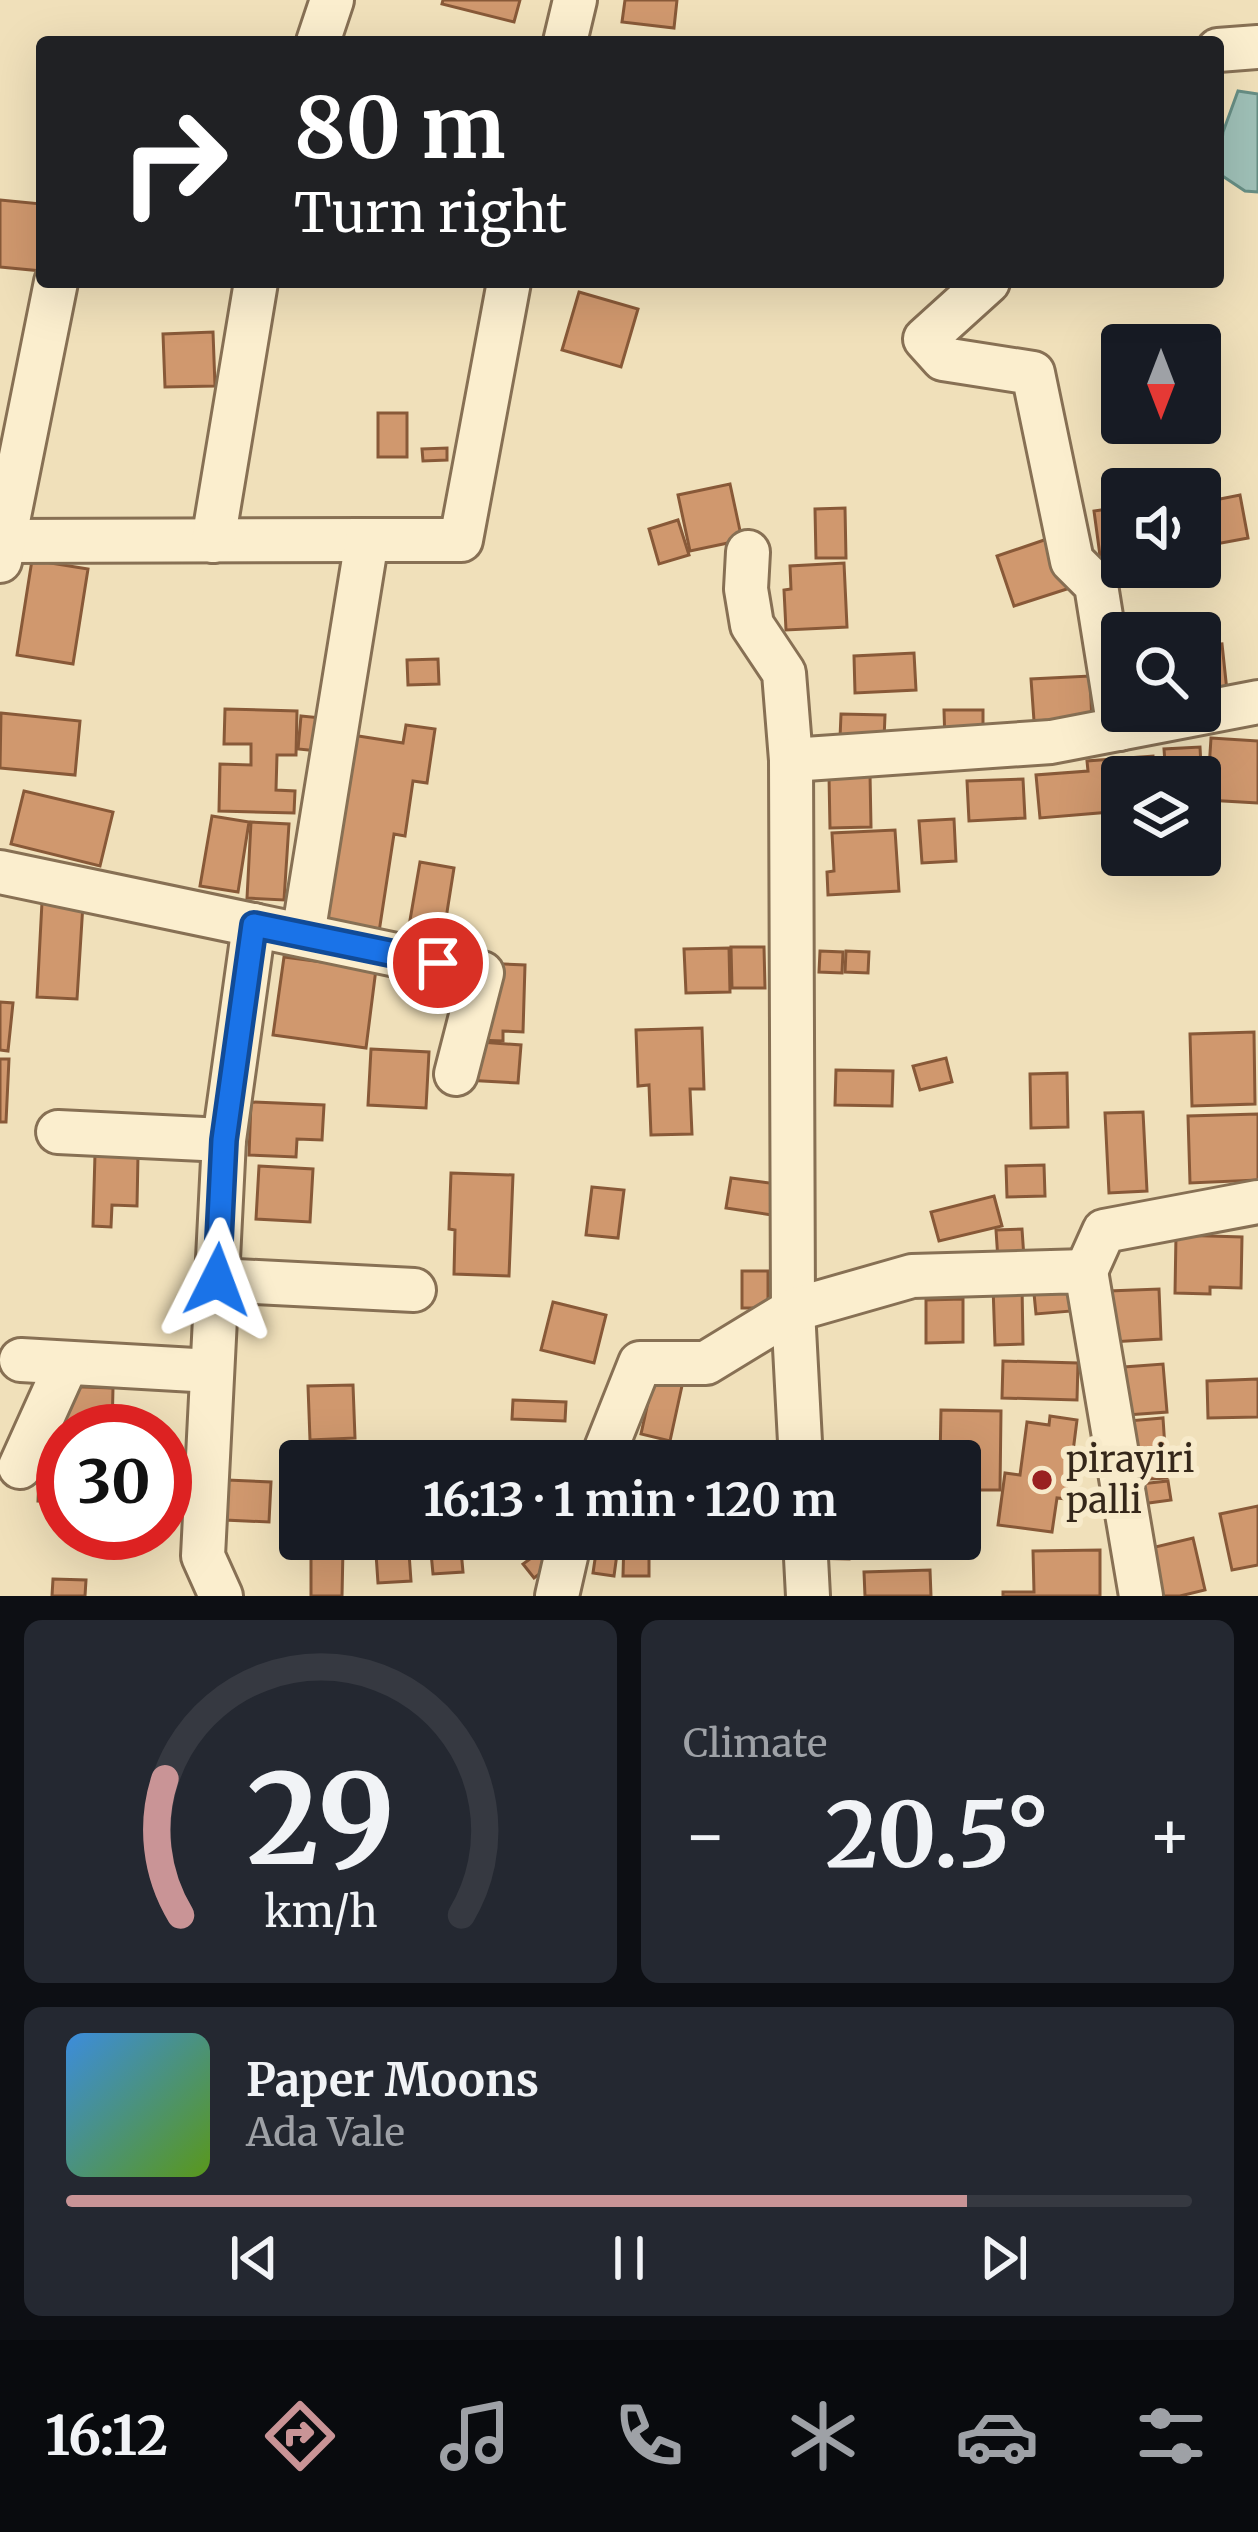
<!DOCTYPE html>
<html lang="en">
<head>
<meta charset="utf-8">
<style>
	:root { --surface:#171b24; --page:#242831; --text:#f1f3f6; --muted:#9ea1a6; --line:#363941; --accent:#c99496 }
	body { margin:0; font-family:Merriweather,serif; background:var(--page); color:var(--text); height:100vh; display:flex; flex-direction:column; font-size:45px; white-space:nowrap }
	* { box-sizing:border-box; margin:0 }
	p { font-size:39px; color:var(--muted) }
	.icon { flex:none; width:66px; height:66px; fill:none; stroke:currentColor; stroke-width:2; stroke-linecap:round; stroke-linejoin:round }
	.map { position:relative; height:1596px; overflow:hidden }
	.sheet { display:flex; flex-direction:column; gap:24px; padding:24px; background:#0d0f14; flex:1 }
	.sheet>* { flex:none }
	.guide { position:absolute; left:36px; top:36px; width:1188px; height:252px; border-radius:12px; box-shadow:0 12px 48px #0002; background:#202124; color:#fff; overflow:hidden }
	.needle { width:78px; rotate:180deg }
	.fabs { position:absolute; left:1101px; top:324px; display:grid; gap:24px }
	.fabs a { display:grid; place-items:center; width:120px; height:120px; border-radius:12px; background:var(--surface); box-shadow:0 12px 48px #0002; font-size:60px }
	.speed { position:absolute; left:36px; top:1404px; display:flex; gap:24px; font-size:60px; font-weight:700; text-align:center }
	.speed>* { display:grid; place-content:center; width:156px; height:156px; border-radius:50%; background:var(--surface); box-shadow:0 12px 48px #0002; line-height:1 }
	.speed .limit { border:18px solid #d22; background:#fff; color:#111 }
	.pin { position:absolute; display:grid; place-items:center; width:102px; height:102px; color:#fff; margin:-51px; border:6px solid #fff; border-radius:50%; box-shadow:0 3px 12px #0007 }
	.me { position:absolute; width:132px; margin:-66px; rotate:3deg; stroke-linejoin:round; filter:drop-shadow(0 0 9px #0008) }
	.turn { display:flex; align-items:center; gap:42px; height:252px; padding:0 60px; font-size:54px }
	.turn .icon { width:156px; height:156px; stroke-width:2.5 }
	.turn b { display:block; font-size:84px; line-height:102px }
	.big { font-size:90px; font-weight:700; line-height:1.1 }
	.sheet .card { flex:1; display:flex; flex-direction:column; justify-content:center; gap:18px; min-width:0; padding:0 42px; border-radius:18px; background:var(--page) }
	.sheet .dial { align-items:center; gap:0 }
	.dial svg { height:312px; overflow:visible; fill:none; stroke:var(--line); stroke-width:7; stroke-linecap:round; text-anchor:middle }
	.dial text { fill:var(--text); stroke:none }
	.song { display:flex; align-items:center; gap:36px }
	.cover { width:144px; height:144px; border-radius:18px; background:linear-gradient(135deg,hsl(210 70% 55%),hsl(90 70% 35%)) }
	.played { height:12px; border-radius:6px; background:linear-gradient(90deg,var(--accent) 80%,var(--line) 80%) }
	.keys { display:flex; justify-content:space-around; direction:ltr }
	.heat { display:flex; justify-content:space-between; align-items:center; font-size:66px; direction:ltr }
	.sheet .tiles { flex:1; display:grid; gap:24px; grid-template-columns:1fr 1fr }
	.card:last-child { grid-column:span 2 }
	.trip { position:absolute; left:279px; top:1440px; width:702px; height:120px; border-radius:12px; background:var(--surface); box-shadow:0 12px 48px #0002; font-weight:700; line-height:120px; text-align:center }
	.tabs { display:flex; height:192px; justify-content:space-around; align-items:center; background:#090b0e; color:var(--muted) }
	.tabs .icon { width:84px; height:84px }
	.tabs .selected { color:var(--accent) }
	.tabs b { font-size:54px; color:var(--text) }
	.map>svg:first-child { display:block }
</style>
</head>
<body>
<div class="map">
<svg width="1258" height="1596" viewBox="0 0 1258 1596">
	<rect width="100%" height="100%" fill="#f0e0ba"/>
	<polygon fill="#9fc0b7" stroke="#678e84" stroke-width="3" points="1238,91 1258,94 1258,192 1245,191 1218,173 1223,132"/>
	<g fill="#d0986e" stroke="#885938" stroke-width="3">
		<polygon points="443,0 520,0 514,22 442,4"/>
		<polygon points="625,0 677,0 674,28 622,22"/>
		<polygon points="0,200 42,204 42,271 0,267"/>
		<polygon points="579,292 638,309 621,367 562,350"/>
		<polygon points="213,332 215,386 165,387 163,334"/>
		<rect x="378" y="413" width="29" height="44"/>
		<polygon points="447,448 447,460 423,461 422,449"/>
		<polygon points="730,484 742,540 690,551 678,495"/>
		<polygon points="1240,495 1248,538 1200,547 1200,503"/>
		<polygon points="1122,507 1122,560 1101,563 1094,511"/>
		<polygon points="845,508 846,558 816,558 815,509"/>
		<polygon points="678,520 689,555 659,564 649,529"/>
		<polygon points="1053,537 1070,588 1014,606 997,556"/>
		<polygon points="32,560 88,569 73,664 17,655"/>
		<polygon points="844,563 847,627 786,630 784,590 791,589 790,566"/>
		<polygon points="1222,644 1227,691 1200,694 1200,646"/>
		<polygon points="914,653 916,690 855,693 854,656"/>
		<polygon points="438,659 439,684 408,685 407,660"/>
		<polygon points="1090,676 1092,724 1081,718 1034,721 1031,679"/>
		<polygon points="225,709 297,711 296,755 277,755 276,790 295,791 294,813 219,811 220,764 251,765 251,744 224,744"/>
		<polygon points="944,710 983,710 983,743 945,743"/>
		<polygon points="1,713 80,721 75,775 0,768"/>
		<polygon points="841,714 885,715 884,740 840,738"/>
		<polygon points="301,716 322,718 319,751 298,749"/>
		<polygon points="406,725 435,729 427,783 413,781 405,836 394,834 379,932 324,923 352,735 403,743"/>
		<polygon points="1211,738 1258,741 1258,803 1207,800"/>
		<polygon points="1200,747 1203,804 1200,804 1200,777 1166,777 1164,749"/>
		<polygon points="1153,756 1154,777 1122,777 1122,811 1040,818 1036,775 1088,771 1087,761"/>
		<polygon points="870,774 871,827 830,828 829,776"/>
		<polygon points="1023,779 1025,818 969,821 967,781"/>
		<polygon points="24,791 113,812 100,866 11,844"/>
		<polygon points="212,816 249,822 238,892 200,886"/>
		<polygon points="954,819 956,861 922,863 919,821"/>
		<polygon points="251,822 289,824 284,900 247,898"/>
		<polygon points="895,830 899,891 828,895 827,872 834,871 832,833"/>
		<polygon points="420,862 454,868 444,931 409,926"/>
		<polygon points="42,902 83,904 77,999 37,997"/>
		<polygon points="731,947 764,947 765,988 732,988"/>
		<polygon points="729,948 730,992 686,993 684,949"/>
		<polygon points="820,951 843,952 842,973 819,972"/>
		<polygon points="846,951 869,952 868,973 845,972"/>
		<polygon points="284,957 376,969 366,1048 273,1035"/>
		<polygon points="479,963 525,965 523,1032 503,1031 503,1041 476,1040"/>
		<polygon points="0,1002 13,1003 8,1051 0,1050"/>
		<polygon points="702,1028 704,1089 690,1089 692,1134 651,1135 649,1085 638,1086 636,1030"/>
		<polygon points="1254,1032 1255,1104 1192,1106 1190,1034"/>
		<polygon points="467,1041 521,1045 518,1083 465,1080"/>
		<polygon points="371,1049 429,1052 426,1108 368,1105"/>
		<polygon points="946,1058 952,1082 920,1090 913,1066"/>
		<polygon points="0,1059 9,1059 6,1122 0,1122"/>
		<polygon points="836,1070 893,1071 892,1106 835,1105"/>
		<polygon points="1067,1073 1068,1127 1031,1128 1030,1074"/>
		<polygon points="251,1102 324,1105 322,1140 297,1139 296,1157 249,1155"/>
		<polygon points="1143,1112 1147,1191 1109,1193 1105,1113"/>
		<polygon points="1258,1114 1258,1180 1190,1183 1188,1116"/>
		<polygon points="95,1154 138,1156 137,1206 112,1205 111,1227 93,1226"/>
		<polygon points="1044,1165 1045,1196 1007,1197 1006,1166"/>
		<polygon points="259,1166 313,1169 310,1222 256,1219"/>
		<polygon points="451,1173 513,1175 509,1276 454,1274 455,1230 449,1229"/>
		<polygon points="731,1178 777,1184 772,1215 726,1208"/>
		<polygon points="592,1187 624,1190 618,1238 586,1235"/>
		<polygon points="994,1196 1002,1226 939,1241 931,1212"/>
		<polygon points="1022,1229 1024,1258 998,1260 996,1230"/>
		<polygon points="1176,1235 1242,1237 1241,1288 1210,1287 1210,1294 1175,1293"/>
		<rect x="742" y="1271" width="26" height="37"/>
		<polygon points="1070,1280 1072,1311 1036,1314 1033,1283"/>
		<polygon points="1022,1285 1023,1344 995,1345 993,1286"/>
		<polygon points="1159,1289 1161,1339 1111,1342 1109,1291"/>
		<polygon points="963,1299 963,1342 926,1343 926,1300"/>
		<polygon points="553,1302 606,1315 594,1363 541,1350"/>
		<polygon points="1003,1361 1078,1363 1077,1400 1002,1398"/>
		<polygon points="1163,1364 1167,1412 1114,1416 1111,1368"/>
		<polygon points="656,1366 685,1372 670,1441 641,1434"/>
		<polygon points="1258,1379 1258,1417 1208,1418 1207,1381"/>
		<polygon points="353,1385 355,1438 310,1440 308,1386"/>
		<polygon points="53,1386 113,1388 112,1431 63,1431 63,1502 38,1501 40,1452 51,1453"/>
		<polygon points="513,1400 566,1402 565,1421 512,1419"/>
		<polygon points="941,1410 1001,1411 1000,1490 960,1490 960,1461 940,1461"/>
		<polygon points="1050,1416 1077,1420 1067,1499 1057,1498 1052,1532 998,1525 1005,1473 1020,1475 1027,1422 1049,1425"/>
		<polygon points="1163,1418 1167,1478 1132,1480 1128,1421"/>
		<polygon points="165,1468 176,1468 175,1509 165,1509"/>
		<polygon points="227,1480 271,1482 269,1522 225,1520"/>
		<polygon points="1168,1481 1171,1500 1134,1505 1131,1485"/>
		<polygon points="1258,1506 1258,1565 1232,1570 1220,1514"/>
		<polygon points="1193,1538 1205,1590 1180,1596 1144,1596 1134,1552"/>
		<polygon points="375,1539 408,1539 411,1581 378,1583"/>
		<polygon points="460,1539 463,1572 433,1574 430,1542"/>
		<polygon points="598,1539 619,1539 614,1576 593,1573"/>
		<polygon points="624,1539 649,1539 649,1576 623,1576"/>
		<polygon points="808,1539 849,1539 849,1559 808,1558"/>
		<polygon points="311,1548 343,1549 342,1596 311,1596"/>
		<polygon points="1100,1550 1100,1596 1003,1596 1003,1592 1034,1592 1033,1551"/>
		<polygon points="538,1553 549,1567 534,1578 523,1564"/>
		<polygon points="930,1570 931,1596 865,1596 864,1572"/>
		<polygon points="53,1579 86,1580 85,1596 52,1596"/>
	</g>
	<g fill="none" stroke-linecap="round" stroke-linejoin="round">
		<defs>
			<g id="minor">
				<polyline points="318,42 332,0"/>
				<polyline points="565,42 575,0"/>
				<polyline points="1218,50 1258,47"/>
				<polyline points="988,282 925,339 943,359 1033,373 1072,561 1096,585 1119,729"/>
				<polyline points="4,541 367,540"/>
				<polyline points="213,541 256,282"/>
				<polyline points="748,552 746,589 752,625 784,673 791,760 793,1310 801,1461"/>
				<polyline points="0,561 56,282"/>
				<polyline points="791,760 1051,742 1258,702"/>
				<polyline points="0,872 482,973 456,1074"/>
				<polyline points="303,935 367,540 461,540 509,282"/>
				<polyline points="58,1132 224,1140"/>
				<polyline points="1086,1271 1104,1231 1258,1202"/>
				<polyline points="217,1280 414,1290"/>
				<polyline points="21,1360 212,1371"/>
				<polyline points="601,1461 640,1363 706,1363 793,1310 912,1276 1086,1271 1141,1596"/>
				<polyline points="20,1467 67,1363"/>
				<polyline points="805,1539 808,1596"/>
				<polyline points="221,1596 203,1556 224,1140 254,925"/>
				<polyline points="557,1596 570,1539"/>
			</g>
		</defs>
		<use href="#minor" stroke="#877054" stroke-width="48"/>
		<use href="#minor" stroke="#fbeece" stroke-width="42"/>
	</g>
	<g fill="none" stroke-linecap="round" stroke-linejoin="round">
		<defs>
			<polyline id="route" points="217,1280 224,1140 254,925 438,963"/>
		</defs>
		<use href="#route" stroke="#114b97" stroke-width="30"/>
		<use href="#route" stroke="#1a73e8" stroke-width="21"/>
	</g>
	<circle fill="#992121" stroke="#f7eaca" stroke-width="4.5" cx="1042" cy="1480" r="12"/>
	<g text-anchor="middle" stroke-width="12" stroke-linejoin="round" paint-order="stroke">
		<g font-size="36" fill="#35271a" stroke="#f7eaca" text-anchor="start">
			<text x="1066" y="1472">pirayiri<tspan x="1066" dy="41">palli</tspan></text>
		</g>
	</g>
</svg>
<div class="fabs">
<a><svg class="needle" viewBox="-14 -14 28 28"><path d="M0-13l5 13h-10z" fill="#e53935"/><path d="M0 13l5-13h-10z" fill="#9ea1a6"/></svg></a>
<a><svg class="icon" aria-label="sound" viewBox="0 0 24 24"><path d="M4 9h4l5-4v14l-5-4H4zM17 9q2 3 0 6"/></svg></a>
<a><svg class="icon" aria-label="search" viewBox="0 0 24 24"><circle cx="10" cy="10" r="6"/><path d="M15 15l6 6"/></svg></a>
<a><svg class="icon" aria-label="layers" viewBox="0 0 24 24"><path d="M12 4l9 5-9 5-9-5zM3 14l9 5 9-5"/></svg></a>
</div>
<div class="speed"><div class="limit">30</div></div>
<div class="pin" style="left:438px;top:963px;background:#d93025"><svg class="icon" aria-label="arrive" viewBox="0 0 24 24"><path d="M6 21V4h12l-3 4 3 4H6"/></svg></div>
<svg class="me" style="left:217px;top:1280px" viewBox="-20 -20 40 40"><path d="M0-17L14 15 0 8-14 15z" fill="#1a73e8" stroke="#fff" stroke-width="4"/></svg>
<div class="trip">16:13 · 1 min · 120 m</div>
<div class="guide">
<div class="turn"><svg class="icon" aria-label="right" viewBox="0 0 24 24"><path d="M7 20v-9h11M14 6l5 5-5 5"/></svg><div><b>80 m</b>Turn right</div></div>
</div>
</div>
<section class="sheet">
<div class="tiles">
<div class="card dial"><svg viewBox="0 0 100 80">
<path d="M14 69A42 42 0 1 1 86 69"/>
<path d="M14 69A42 42 0 0 1 10 34" stroke="#c99496"/>
<text x="50" y="56" font-size="32" font-weight="700">29</text>
<text x="50" y="72" font-size="11">km/h</text>
</svg></div>
<div class="card"><p>Climate</p>
<div class="heat"><a>−</a><b class="big">20.5°</b><a>+</a></div>
</div>
<div class="card">
<div class="song"><i class="cover"></i><div><b>Paper Moons</b><p>Ada Vale</p></div></div>
<div class="played"></div>
<div class="keys"><svg class="icon" aria-label="previous" viewBox="0 0 24 24"><path d="M18 5L8 12l10 7zM5 5v14"/></svg><svg class="icon" aria-label="pause" viewBox="0 0 24 24"><path d="M8 5v14M16 5v14"/></svg><svg class="icon" aria-label="next" viewBox="0 0 24 24"><path d="M6 5l10 7-10 7zM19 5v14"/></svg></div>
</div>
</div>
</section>
<nav class="tabs">
<b>16:12</b>
<svg class="icon selected" aria-label="directions" viewBox="0 0 24 24"><path d="M12 3l9 9-9 9-9-9zM9 14v-3h6M13 9l2 2-2 2"/></svg>
<svg class="icon" aria-label="music" viewBox="0 0 24 24"><path d="M9 18V5l10-2v13"/><circle cx="6" cy="18" r="3"/><circle cx="16" cy="16" r="3"/></svg>
<svg class="icon" aria-label="phone" viewBox="0 0 24 24"><path d="M5 4h4l2 5-3 2q2 4 5 5l2-3 5 2v4C11 20 4 13 5 4z"/></svg>
<svg class="icon" aria-label="climate" viewBox="0 0 24 24"><path d="M12 3v18M4 7l16 10M4 17L20 7"/></svg>
<svg class="icon" aria-label="car" viewBox="0 0 24 24"><path d="M5 17H2v-5l4-1 3-4h7l3 4 3 1v5h-3M9 17h6M6 11h13"/><circle cx="7" cy="17" r="2"/><circle cx="17" cy="17" r="2"/></svg>
<svg class="icon" aria-label="filters" viewBox="0 0 24 24"><path d="M4 7h16M4 17h16"/><circle cx="9" cy="7" r="2"/><circle cx="15" cy="17" r="2"/></svg>
</nav>
</body>
</html>
